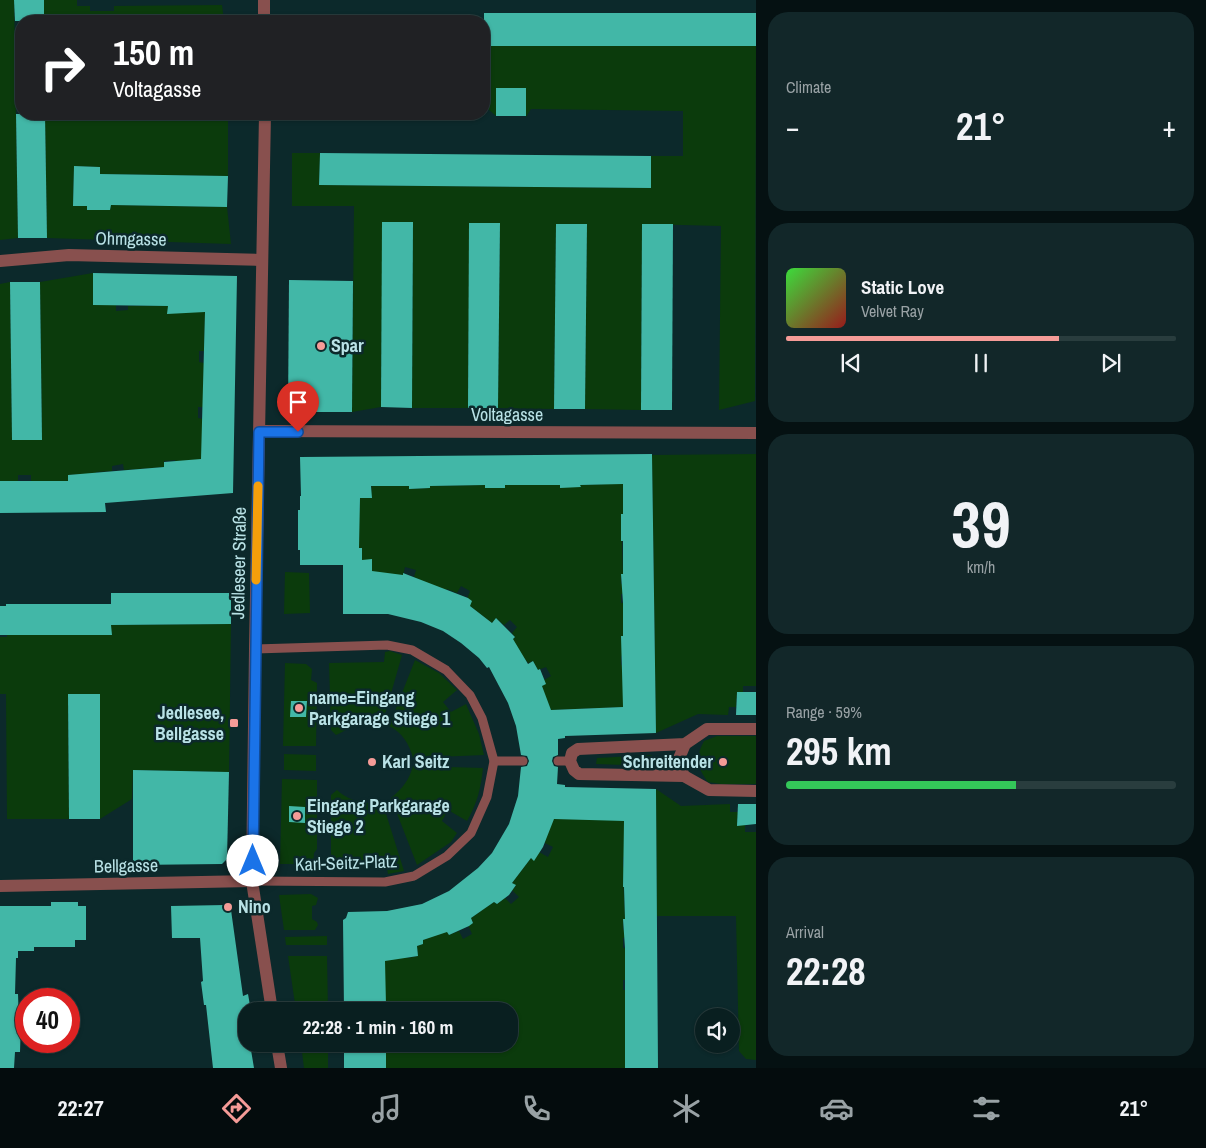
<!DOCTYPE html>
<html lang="en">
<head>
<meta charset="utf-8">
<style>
	:root { --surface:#091f20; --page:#122729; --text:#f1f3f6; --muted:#99a2a5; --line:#293d3e; --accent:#f59b97 }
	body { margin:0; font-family:"Archivo Narrow",sans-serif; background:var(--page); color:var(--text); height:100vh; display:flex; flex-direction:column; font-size:19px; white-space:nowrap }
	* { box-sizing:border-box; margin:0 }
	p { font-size:16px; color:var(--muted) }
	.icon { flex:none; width:28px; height:28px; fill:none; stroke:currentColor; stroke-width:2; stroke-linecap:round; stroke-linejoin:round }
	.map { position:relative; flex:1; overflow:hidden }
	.drawer { display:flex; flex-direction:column; gap:12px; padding:12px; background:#051112; width:450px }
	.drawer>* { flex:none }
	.top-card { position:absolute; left:15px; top:15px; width:475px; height:105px; border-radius:20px; box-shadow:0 1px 4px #0004,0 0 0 1px var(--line); background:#202124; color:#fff; overflow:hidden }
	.tools { position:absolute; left:695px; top:1008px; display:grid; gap:10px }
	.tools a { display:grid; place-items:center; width:45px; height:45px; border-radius:50%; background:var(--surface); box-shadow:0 1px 4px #0004,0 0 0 1px var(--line); font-size:25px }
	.speed { position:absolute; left:15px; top:988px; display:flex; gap:10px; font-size:25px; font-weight:700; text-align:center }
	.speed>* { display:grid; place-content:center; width:65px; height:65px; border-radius:50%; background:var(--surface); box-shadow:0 1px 4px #0004,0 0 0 1px var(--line); line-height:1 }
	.speed .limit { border:8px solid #d22; background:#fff; color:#111 }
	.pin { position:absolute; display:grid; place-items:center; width:42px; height:42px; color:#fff; margin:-51px -21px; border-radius:50% 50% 50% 0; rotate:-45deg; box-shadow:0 0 5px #0007 }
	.pin .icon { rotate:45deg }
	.me { position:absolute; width:55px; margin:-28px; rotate:0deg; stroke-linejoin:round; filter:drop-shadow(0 0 4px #0008) }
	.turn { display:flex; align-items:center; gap:18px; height:105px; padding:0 15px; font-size:22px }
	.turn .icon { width:65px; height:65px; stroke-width:2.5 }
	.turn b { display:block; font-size:35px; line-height:42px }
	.big { font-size:38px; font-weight:700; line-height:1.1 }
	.drawer .card { flex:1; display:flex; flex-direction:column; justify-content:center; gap:8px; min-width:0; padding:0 18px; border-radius:20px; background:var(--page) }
	.drawer .dial { align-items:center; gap:0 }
	.dial b { font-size:65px; line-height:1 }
	.song { display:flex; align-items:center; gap:15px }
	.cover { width:60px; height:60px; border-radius:8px; background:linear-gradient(135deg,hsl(120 70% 55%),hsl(0 70% 35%)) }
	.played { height:5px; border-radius:2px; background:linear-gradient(90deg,var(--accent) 70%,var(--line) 70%) }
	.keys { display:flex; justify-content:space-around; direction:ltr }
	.heat { display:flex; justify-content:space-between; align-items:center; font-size:28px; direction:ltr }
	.charge { height:8px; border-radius:4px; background:linear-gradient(90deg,#34c759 59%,var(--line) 0) }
	.trip { position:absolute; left:238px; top:1002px; width:280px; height:50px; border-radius:20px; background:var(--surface); box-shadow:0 1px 4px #0004,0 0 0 1px var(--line); font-weight:700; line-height:50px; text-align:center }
	.dock { display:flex; height:80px; justify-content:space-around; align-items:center; background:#040c0d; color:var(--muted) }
	.dock .icon { width:35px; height:35px }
	.dock .active { color:var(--accent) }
	.dock b { font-size:22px; color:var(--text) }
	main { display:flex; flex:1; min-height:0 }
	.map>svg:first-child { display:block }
</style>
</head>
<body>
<main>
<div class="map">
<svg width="756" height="1068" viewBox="0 0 756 1068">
	<rect width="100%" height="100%" fill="#0c292b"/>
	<g fill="#0b3b0c">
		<polygon points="0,0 14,0 18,238 0,240"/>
		<polygon points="44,0 77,0 77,6 90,6 90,11 114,11 114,6 222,5 224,21 44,21"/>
		<polygon points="488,46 756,46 755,401 719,410 721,226 642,224 641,410 585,409 587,224 556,224 554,409 498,408 500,223 470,223 468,408 412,408 413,222 383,222 381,407 352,412 354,206 292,206 292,153 320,153 319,185 651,188 651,156 683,156 683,111 531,109 526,117 526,88 497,88 496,116 488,109"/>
		<polygon points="45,114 228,114 228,176 102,174 100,174 100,167 74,166 73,205 87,206 87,210 110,210 111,205 227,207 231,244 47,238"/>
		<polygon points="93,273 93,305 116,305 116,311 128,310 128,306 168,306 168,311 205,312 204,351 199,351 199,362 204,363 203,407 198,407 198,418 203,419 202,459 200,459 200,462 176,467 175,460 164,461 164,467 124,470 123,464 112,466 112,471 96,472 95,480 80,474 68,475 68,481 31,481 31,475 18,475 18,481 0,481 0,284 10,282 12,440 42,440 40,282"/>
		<polygon points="756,454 756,686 743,686 743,692 737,692 736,707 729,707 728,715 698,714 656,733 652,455"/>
		<polygon points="372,479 383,486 409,486 410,489 430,488 430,486 485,485 485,488 505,488 505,485 560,485 560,487 580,487 580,485 607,484 623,480 623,514 621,515 623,574 621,575 621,584 627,584 628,594 621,594 621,603 623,603 623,636 621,636 628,656 621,656 621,665 623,665 623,707 551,710 541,686 545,684 544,680 551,676 546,667 538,670 533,661 528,663 511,641 515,637 512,633 517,627 510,620 504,625 496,618 492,623 470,606 467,599 470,591 461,586 457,593 447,589 445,593 419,584 420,580 414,577 416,570 405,567 403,575 372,577 372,560 362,560 362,548 359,548 359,511 360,510 360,498 371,498"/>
		<polygon points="285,572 309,573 310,613 284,614"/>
		<polygon points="231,624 229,772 133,770 132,799 100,819 100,694 68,694 69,819 7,819 6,694 0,694 0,637 7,637 7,635 111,635 111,625"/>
		<path d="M 390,651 L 402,655 L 382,725 C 365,719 351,728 336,735 L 331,730 L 329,663 L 384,662 L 385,652 Z"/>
		<path d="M 415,660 L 439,673 L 457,690 L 443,702 L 451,712 L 466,704 L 479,734 L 484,755 L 413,758 C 409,744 403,733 389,726 Z"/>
		<polygon points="285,663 306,664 312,669 311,680 317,683 316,746 283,746"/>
		<path d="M 717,736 L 756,736 L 756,784 L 721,784 L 708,782 C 697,768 695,757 704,741 Z"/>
		<polygon points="284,754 316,755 316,771 284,770"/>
		<polygon points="652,755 652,766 596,764 597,758"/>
		<path d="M 413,766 L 483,768 C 481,788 477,804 467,821 L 448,810 L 442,821 L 457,833 L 451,842 L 417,865 L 391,798 C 403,788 409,780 413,766 Z"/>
		<polygon points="282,779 317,780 317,849 314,853 313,864 280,864"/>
		<polygon points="656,789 681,806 730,804 730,812 738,812 737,825 745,825 745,832 756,832 756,1060 746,1059 739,1051 736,916 657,916"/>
		<path d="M 337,790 C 349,801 367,806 382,801 L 404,871 L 388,874 L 386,863 L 331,862 L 331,795 Z"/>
		<polygon points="552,811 624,813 624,857 623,857 623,867 629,868 629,876 623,876 625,919 623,920 623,930 629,930 629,937 623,938 623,948 625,948 625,980 623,980 623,990 629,990 630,999 625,999 625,1051 630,1061 625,1061 625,1068 386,1068 386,1044 509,1044 509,1011 381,1011 381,945 408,958 418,956 417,946 423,944 423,940 447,931 449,935 459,931 463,939 472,934 468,925 473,923 471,918 494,902 497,904 505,898 511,904 519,897 512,890 516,886 512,883 531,858 534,860 539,852 548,857 553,847 545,843"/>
		<polygon points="311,894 318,898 316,905 312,906 312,919 317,922 318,925 315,930 284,930 279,895"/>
		<polygon points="327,936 327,945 286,945 285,937"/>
		<polygon points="288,956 327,956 328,1011 296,1011"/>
		<polygon points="301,1044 328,1044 328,1068 304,1068"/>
	</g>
	<g fill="#42b7a7" fill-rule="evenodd">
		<polygon points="14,0 44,0 44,21 15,21"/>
		<rect x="484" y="13" width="272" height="33"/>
		<rect x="496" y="88" width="30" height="28"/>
		<polygon points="16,114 45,114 47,238 18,238"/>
		<polygon points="320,153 651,156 651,188 319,185"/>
		<polygon points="74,166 100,167 100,174 228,176 227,207 111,205 110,210 87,210 87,206 73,206"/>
		<polygon points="382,222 413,222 412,408 381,407"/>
		<polygon points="469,223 500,223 498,408 468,408"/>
		<polygon points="556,224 587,224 585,409 554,409"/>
		<polygon points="642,224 673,224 672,410 641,410"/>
		<polygon points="93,273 237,276 233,493 105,503 106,512 0,513 0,481 68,481 68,475 164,467 164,462 201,459 205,312 167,314 168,306 93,305"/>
		<polygon points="289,280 353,281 352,412 288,412"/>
		<polygon points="10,282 40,282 42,440 12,440"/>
		<path d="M 652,454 L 656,733 L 565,736 L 565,738 L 558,739 L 558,755 L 553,757 L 552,761 L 554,766 L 558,767 L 557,784 L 565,785 L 565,787 L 656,789 L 658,1068 L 625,1068 L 625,948 L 623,919 L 625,919 L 624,887 L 623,887 L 624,821 L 554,819 L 543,847 L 534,861 L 531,858 L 512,883 L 516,885 L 509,895 L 497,904 L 494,902 L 471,918 L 473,923 L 469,926 L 449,935 L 447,932 L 423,940 L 423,944 L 417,946 L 418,956 L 385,961 L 386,1005 L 381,1005 L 381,1011 L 344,1011 L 343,920 L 346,918 L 348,912 L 387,911 L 422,904 L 449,891 L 478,868 L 492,853 L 509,824 L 518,796 L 521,767 L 527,766 L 529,761 L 527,756 L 521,755 L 516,726 L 508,703 L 489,667 L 487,668 L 479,658 L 461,643 L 443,631 L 421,622 L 388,614 L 343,614 L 343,565 L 300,565 L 300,550 L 298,550 L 298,510 L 300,510 L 300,496 L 301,496 L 300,457 ZM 623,484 L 623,514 L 621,514 L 621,541 L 623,541 L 623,574 L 621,574 L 623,603 L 623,636 L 621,636 L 623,707 L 551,710 L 542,686 L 546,684 L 540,669 L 538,670 L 533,661 L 528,664 L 513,639 L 515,637 L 496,618 L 492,623 L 470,606 L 472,601 L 468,598 L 403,573 L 403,575 L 372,571 L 372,559 L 362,560 L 362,548 L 359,548 L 360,498 L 372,498 L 371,486 L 409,486 L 409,489 L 430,488 L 430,486 L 485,485 L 485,488 L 505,488 L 505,485 L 560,485 L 560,488 L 581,487 L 580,485 Z"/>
		<polygon points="111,593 231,593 231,624 111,625 112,635 0,635 0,606 6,606 6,604 111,604"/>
		<polygon points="737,692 756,692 756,715 736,715"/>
		<polygon points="68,694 100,694 100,819 69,819"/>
		<polygon points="291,701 307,701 306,717 290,717"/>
		<polygon points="133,770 229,772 227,859 222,864 133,865"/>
		<polygon points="738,804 756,804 756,824 737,826"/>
		<polygon points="289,806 305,807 305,823 289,822"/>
		<polygon points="51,902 78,902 78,906 86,906 86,940 75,940 75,947 34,947 34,951 18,951 18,958 16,958 15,994 18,994 19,1022 21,1022 20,1052 15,1052 14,1068 0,1068 0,906 51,906"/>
		<polygon points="225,905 231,910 243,996 248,994 251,1011 246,1011 246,1044 250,1044 254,1068 213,1068 206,1005 204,1005 201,982 203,981 200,938 172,938 171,906"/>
		<rect x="344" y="1044" width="42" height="24"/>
	</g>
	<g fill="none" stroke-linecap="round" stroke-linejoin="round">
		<g stroke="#88504e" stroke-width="9">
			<polyline points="494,761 523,761"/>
			<polyline points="558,761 570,761"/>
			<polyline points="252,881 385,882 414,876 447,856 471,833 487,797 494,761 482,718 470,695 446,670 412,650 387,645 255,649"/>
		</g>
		<g stroke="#88504e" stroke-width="12">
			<polyline points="0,261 69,255 262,260"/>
			<polyline points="259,431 756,433"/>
			<polyline points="685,744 678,761 684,776 709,790 756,791"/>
			<polyline points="684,776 579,774 574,770 570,761 572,753 578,749 685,744 707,729 756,729"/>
			<polyline points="0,886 252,881"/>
		</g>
		<g stroke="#88504e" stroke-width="12">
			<polyline points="264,0 264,21"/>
			<polyline points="265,114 255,649 252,881 272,1011"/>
			<polyline points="277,1044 281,1068"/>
		</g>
	</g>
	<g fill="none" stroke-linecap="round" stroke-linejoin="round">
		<defs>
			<polyline id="route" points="253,861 259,432 298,432"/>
		</defs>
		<use href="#route" stroke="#114b97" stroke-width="12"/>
		<use href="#route" stroke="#1a73e8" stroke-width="9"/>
		<polyline stroke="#f59e0b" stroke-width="9" points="256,580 258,486"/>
	</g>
	<g fill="#f59b97" stroke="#0c292b" stroke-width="2">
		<circle cx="321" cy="346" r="5"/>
		<circle cx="299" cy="708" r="5"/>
		<rect x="229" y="718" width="10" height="10" rx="2.5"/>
		<circle cx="372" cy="762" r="5"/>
		<circle cx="723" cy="762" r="5"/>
		<circle cx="297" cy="816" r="5"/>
		<circle cx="228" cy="907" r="5"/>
	</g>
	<g text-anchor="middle" stroke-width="5" stroke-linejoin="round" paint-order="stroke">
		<g font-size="18" fill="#b9e2e6" stroke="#0c292b">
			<text transform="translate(131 239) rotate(1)" y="6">Ohmgasse</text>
			<text x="507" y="421">Voltagasse</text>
			<text transform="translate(239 563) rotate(-89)" y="6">Jedleseer Straße</text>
			<text transform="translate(346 863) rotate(-2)" y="6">Karl-Seitz-Platz</text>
			<text transform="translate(126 866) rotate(-1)" y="6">Bellgasse</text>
		</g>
		<g font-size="18" font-weight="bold" fill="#b9e2e6" stroke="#0c292b" text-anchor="start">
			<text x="331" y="352">Spar</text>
			<text x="309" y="704">name=Eingang<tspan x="309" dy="21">Parkgarage Stiege 1</tspan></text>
			<text x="224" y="719" text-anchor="end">Jedlesee,<tspan x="224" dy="21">Bellgasse</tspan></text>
			<text x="382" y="768">Karl Seitz</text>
			<text x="713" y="768" text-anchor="end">Schreitender</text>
			<text x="307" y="812">Eingang Parkgarage<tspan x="307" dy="21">Stiege 2</tspan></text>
			<text x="238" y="913">Nino</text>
		</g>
	</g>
</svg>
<div class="tools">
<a><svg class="icon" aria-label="sound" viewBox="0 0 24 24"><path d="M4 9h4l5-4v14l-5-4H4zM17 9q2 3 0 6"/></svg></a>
</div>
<div class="speed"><div class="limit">40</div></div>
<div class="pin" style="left:298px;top:432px;background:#d93025"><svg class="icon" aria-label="arrive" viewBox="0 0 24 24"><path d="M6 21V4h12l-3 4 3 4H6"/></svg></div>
<svg class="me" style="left:253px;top:861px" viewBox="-20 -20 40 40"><circle r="19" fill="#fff"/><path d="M0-13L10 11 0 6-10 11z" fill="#1a73e8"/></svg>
<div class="trip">22:28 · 1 min · 160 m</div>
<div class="top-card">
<div class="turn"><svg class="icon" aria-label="right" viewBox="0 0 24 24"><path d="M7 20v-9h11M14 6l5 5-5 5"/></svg><div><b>150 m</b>Voltagasse</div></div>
</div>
</div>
<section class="drawer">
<div class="card"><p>Climate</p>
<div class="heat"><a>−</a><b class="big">21°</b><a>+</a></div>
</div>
<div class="card">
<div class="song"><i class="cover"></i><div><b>Static Love</b><p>Velvet Ray</p></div></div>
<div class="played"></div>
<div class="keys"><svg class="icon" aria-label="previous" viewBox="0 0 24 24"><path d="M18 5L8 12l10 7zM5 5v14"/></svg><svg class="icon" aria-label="pause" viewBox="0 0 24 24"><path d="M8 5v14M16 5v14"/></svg><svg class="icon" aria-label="next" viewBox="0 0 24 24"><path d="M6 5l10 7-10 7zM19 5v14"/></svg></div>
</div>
<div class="card dial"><b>39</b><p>km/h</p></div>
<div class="card"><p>Range · 59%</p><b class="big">295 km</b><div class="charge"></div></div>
<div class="card"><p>Arrival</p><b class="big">22:28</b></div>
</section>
</main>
<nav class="dock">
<b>22:27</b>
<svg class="icon active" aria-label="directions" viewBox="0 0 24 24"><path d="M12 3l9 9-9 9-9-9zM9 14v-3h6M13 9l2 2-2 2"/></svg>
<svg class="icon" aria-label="music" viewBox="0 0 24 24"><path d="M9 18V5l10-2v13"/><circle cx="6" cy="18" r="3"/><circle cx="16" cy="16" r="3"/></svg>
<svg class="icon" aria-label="phone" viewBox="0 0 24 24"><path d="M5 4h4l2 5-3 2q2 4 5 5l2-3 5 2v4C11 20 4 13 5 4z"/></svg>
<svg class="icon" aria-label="climate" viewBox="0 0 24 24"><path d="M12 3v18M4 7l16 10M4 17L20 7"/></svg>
<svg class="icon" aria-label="car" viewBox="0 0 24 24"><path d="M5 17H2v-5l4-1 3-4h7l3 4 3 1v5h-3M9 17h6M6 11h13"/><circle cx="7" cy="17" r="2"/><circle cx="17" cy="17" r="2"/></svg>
<svg class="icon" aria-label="filters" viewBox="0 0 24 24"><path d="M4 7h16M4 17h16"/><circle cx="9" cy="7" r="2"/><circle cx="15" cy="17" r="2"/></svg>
<b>21°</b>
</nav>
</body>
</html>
